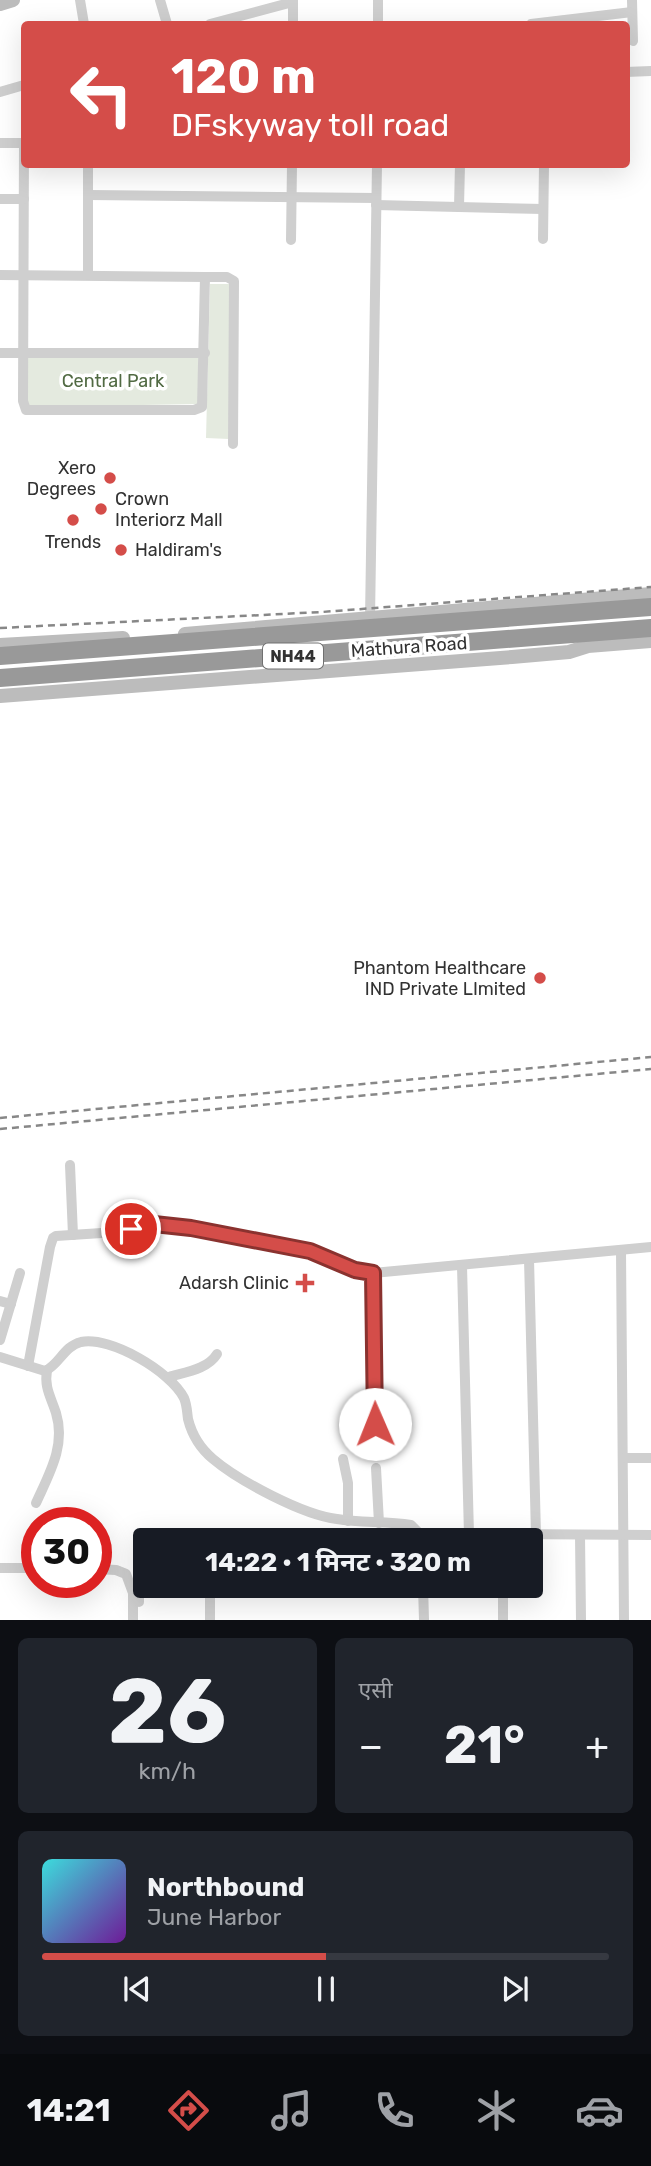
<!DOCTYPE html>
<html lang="hi">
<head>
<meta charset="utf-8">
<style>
	:root { --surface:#171b24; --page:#20242c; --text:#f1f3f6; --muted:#9ea1a6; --line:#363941; --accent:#d44d49 }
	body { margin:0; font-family:Rubik,"Noto Sans Devanagari",sans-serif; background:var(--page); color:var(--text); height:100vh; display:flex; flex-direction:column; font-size:26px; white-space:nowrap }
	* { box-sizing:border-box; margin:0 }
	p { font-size:23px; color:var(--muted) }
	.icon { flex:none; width:38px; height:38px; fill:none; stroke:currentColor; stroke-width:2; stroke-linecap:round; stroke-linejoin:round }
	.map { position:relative; height:1620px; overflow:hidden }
	.drawer { display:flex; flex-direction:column; gap:18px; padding:18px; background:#0d0f14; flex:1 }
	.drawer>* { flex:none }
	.banner { position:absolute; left:21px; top:21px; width:609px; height:147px; border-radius:7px; box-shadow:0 7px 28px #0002; background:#d44d49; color:#fff; overflow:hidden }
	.speed { position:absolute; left:21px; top:1507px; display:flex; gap:14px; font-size:35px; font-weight:700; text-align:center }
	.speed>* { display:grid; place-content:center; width:91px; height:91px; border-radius:50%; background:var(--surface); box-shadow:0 7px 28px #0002; line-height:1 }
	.speed .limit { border:10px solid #d22; background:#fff; color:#111 }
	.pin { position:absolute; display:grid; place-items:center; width:60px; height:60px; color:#fff; margin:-30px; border:4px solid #fff; border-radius:50%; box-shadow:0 2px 7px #0007 }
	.me { position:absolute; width:77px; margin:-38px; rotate:359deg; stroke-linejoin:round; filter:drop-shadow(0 0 5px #0008) }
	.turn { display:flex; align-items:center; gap:24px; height:147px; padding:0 35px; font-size:32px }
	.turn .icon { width:91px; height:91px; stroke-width:2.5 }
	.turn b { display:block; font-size:49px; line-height:60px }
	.big { font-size:52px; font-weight:700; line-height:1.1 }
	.drawer .widget { flex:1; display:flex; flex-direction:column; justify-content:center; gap:10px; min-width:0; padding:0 24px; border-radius:10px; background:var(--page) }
	.drawer .dial { align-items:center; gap:0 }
	.dial b { font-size:91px; line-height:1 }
	.song { display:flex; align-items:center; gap:21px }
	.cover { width:84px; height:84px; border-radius:10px; background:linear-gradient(135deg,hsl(180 70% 55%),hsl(280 70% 35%)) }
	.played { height:7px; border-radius:4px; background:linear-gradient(90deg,var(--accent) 50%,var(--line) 50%) }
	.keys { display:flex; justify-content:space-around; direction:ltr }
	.heat { display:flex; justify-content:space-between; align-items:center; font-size:38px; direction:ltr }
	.drawer .tiles { flex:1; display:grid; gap:18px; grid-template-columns:1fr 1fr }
	.widget:last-child { grid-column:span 2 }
	.trip { position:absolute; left:133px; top:1528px; width:410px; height:70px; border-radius:7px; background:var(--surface); box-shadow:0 7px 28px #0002; font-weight:700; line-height:70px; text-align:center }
	.dock { display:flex; height:112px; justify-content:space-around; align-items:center; background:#090b0e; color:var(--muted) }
	.dock .icon { width:49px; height:49px }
	.dock .current { color:var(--accent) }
	.dock b { font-size:32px; color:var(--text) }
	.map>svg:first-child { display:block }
</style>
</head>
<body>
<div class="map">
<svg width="651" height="1620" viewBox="0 0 651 1620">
	<rect width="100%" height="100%" fill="#fff"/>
	<g fill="#e4eadf">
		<polygon points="210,284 230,284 229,439 206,438"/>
		<polygon points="28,357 198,357 199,404 28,407"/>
	</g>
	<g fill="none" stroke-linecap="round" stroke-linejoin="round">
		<g stroke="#cfcfcf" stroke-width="10">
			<polyline points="80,0 84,24"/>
			<polyline points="160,0 167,24"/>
			<polyline points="632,0 633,41"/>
			<polyline points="210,24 293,2"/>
			<polyline points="293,24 293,0"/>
			<polyline points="378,24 378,0"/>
			<polyline points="531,24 632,12"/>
			<polyline points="626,72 651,71"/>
			<polyline points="0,92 24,85"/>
			<polyline points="0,143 24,143"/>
			<polyline points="24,143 23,401 26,410 194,410 202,407 205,277"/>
			<polyline points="88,195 376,198"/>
			<polyline points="0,199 24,199"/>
			<polyline points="376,205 543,209"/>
			<polyline points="459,207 460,164"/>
			<polyline points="543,239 544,164"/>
			<polyline points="291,240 292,164"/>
			<polyline points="0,275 205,277 227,277 234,281 233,444"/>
			<polyline points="88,275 88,164"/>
			<polyline points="0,353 205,353"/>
			<polyline points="370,619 377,164"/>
			<polyline points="70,1165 73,1235"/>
			<polyline points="621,1250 624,1620"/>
			<polyline points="529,1259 536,1535"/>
			<polyline points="462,1266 469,1535"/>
			<polyline points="373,1273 375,1451"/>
			<polyline points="0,1301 11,1304"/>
			<polyline points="0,1340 20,1273"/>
			<path d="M 0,1357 L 45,1371 C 59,1365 64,1346 81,1342 C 111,1336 171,1372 184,1398 C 187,1405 187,1412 188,1419 C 192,1435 201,1449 213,1459 C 239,1481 303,1515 337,1519 C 361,1523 386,1521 411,1525 L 426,1540"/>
			<polyline points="28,1366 50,1247 53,1238 56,1236 117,1232 147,1225 174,1225 310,1251 355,1270 373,1273 651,1247"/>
			<path d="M 169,1377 C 186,1372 208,1369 217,1354"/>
			<polyline points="625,1458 651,1458"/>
			<polyline points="343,1459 348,1483 348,1521"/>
			<polyline points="376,1468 379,1523"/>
			<path d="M 36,1503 C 49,1474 66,1446 56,1413 C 51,1397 44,1388 47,1370"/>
			<polyline points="580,1535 581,1620"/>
			<polyline points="428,1540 503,1534 651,1535"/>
			<polyline points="0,1568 37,1568"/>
			<polyline points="96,1569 116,1570 126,1574 133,1593 133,1620"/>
			<polyline points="423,1586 424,1620"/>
			<polyline points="503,1586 503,1620"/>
			<polyline points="139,1602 139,1581 145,1578"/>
			<polyline points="210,1620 210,1586"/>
		</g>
		<g stroke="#bcbcbc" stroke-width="14">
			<polyline points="0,4 13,0"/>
			<polyline points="185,634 651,594"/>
			<polyline points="0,645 123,638"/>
			<polyline points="0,696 512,657 569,652 588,646 651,641"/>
		</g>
		<g stroke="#999" stroke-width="18">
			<polyline points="0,656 651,607"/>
			<polyline points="0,678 651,628"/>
		</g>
		<g stroke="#878787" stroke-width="2.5" stroke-dasharray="7 5" stroke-linecap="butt">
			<polyline points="0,628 322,612 651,587"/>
			<polyline points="0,1118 651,1057"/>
			<polyline points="0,1129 651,1069"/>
		</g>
	</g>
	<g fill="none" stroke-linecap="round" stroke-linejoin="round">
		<defs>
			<polyline id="route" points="131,1229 154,1224 191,1228 310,1251 355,1270 373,1273 375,1424"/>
		</defs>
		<use href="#route" stroke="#8a322f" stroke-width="18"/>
		<use href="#route" stroke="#d44d49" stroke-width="12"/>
	</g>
	<g fill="#d44d49" stroke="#fff" stroke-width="2.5">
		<circle cx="110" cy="478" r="7"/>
		<circle cx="101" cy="509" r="7"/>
		<circle cx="73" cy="520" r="7"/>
		<circle cx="121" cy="550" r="7"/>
		<circle cx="540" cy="978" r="7"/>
		<path d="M301.5 1272.5h7v7h7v7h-7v7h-7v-7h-7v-7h7z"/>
	</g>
	<g text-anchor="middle" stroke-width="7" stroke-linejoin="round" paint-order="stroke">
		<rect fill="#fff" stroke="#707070" stroke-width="2" x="263" y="643.5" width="60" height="25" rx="5"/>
		<g font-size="16" font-weight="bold" fill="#323232">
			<text x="293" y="662">NH44</text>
		</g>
		<g font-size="18" fill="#516a43" stroke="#fff">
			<text x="113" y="387">Central Park</text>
		</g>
		<g font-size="18" fill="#323232" stroke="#fff" text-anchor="end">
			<text x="96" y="474">Xero<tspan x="96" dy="21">Degrees</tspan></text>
			<text x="115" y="505" text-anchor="start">Crown<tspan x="115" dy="21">Interiorz Mall</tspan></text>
			<text x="73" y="548" text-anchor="middle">Trends</text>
			<text x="135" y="556" text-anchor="start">Haldiram's</text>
			<text x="526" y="974">Phantom Healthcare<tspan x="526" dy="21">IND Private LImited</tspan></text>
			<text x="289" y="1289">Adarsh Clinic</text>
		</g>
		<g font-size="18" fill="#323232" stroke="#fff">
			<text transform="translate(409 647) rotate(-4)" y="6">Mathura Road</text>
		</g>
	</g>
</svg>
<div class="speed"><div class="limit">30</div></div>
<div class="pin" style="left:131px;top:1229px;background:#d93025"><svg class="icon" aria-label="arrive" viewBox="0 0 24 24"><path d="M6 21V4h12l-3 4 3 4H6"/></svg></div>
<svg class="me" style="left:375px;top:1424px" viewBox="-20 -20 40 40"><circle r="19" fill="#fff"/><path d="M0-13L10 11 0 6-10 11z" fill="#d44d49"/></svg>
<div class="trip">14:22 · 1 मिनट · 320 m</div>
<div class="banner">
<div class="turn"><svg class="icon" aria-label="left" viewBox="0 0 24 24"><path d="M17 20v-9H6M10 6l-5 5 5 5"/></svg><div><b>120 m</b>DFskyway toll road</div></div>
</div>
</div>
<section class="drawer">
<div class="tiles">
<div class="widget dial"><b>26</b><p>km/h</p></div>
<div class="widget"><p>एसी</p>
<div class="heat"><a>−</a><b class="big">21°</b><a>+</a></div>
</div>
<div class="widget">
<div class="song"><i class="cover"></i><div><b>Northbound</b><p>June Harbor</p></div></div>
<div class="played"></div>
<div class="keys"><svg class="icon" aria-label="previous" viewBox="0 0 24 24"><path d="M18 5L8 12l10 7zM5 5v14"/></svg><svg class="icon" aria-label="pause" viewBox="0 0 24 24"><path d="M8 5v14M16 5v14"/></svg><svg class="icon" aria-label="next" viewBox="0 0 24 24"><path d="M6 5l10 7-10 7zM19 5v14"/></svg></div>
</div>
</div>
</section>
<nav class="dock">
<b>14:21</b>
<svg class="icon current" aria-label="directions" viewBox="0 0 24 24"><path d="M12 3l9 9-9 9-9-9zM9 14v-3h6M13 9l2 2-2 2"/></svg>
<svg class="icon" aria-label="music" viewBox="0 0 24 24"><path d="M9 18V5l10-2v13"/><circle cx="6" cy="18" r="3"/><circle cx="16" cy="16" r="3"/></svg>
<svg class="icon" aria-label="phone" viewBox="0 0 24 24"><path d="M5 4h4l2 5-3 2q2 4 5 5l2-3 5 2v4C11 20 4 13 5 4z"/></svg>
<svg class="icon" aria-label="climate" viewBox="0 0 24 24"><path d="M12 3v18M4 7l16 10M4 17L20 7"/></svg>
<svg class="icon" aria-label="car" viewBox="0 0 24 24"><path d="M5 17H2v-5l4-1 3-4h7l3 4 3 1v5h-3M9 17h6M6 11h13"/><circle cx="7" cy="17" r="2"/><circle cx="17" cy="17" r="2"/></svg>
</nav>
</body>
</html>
